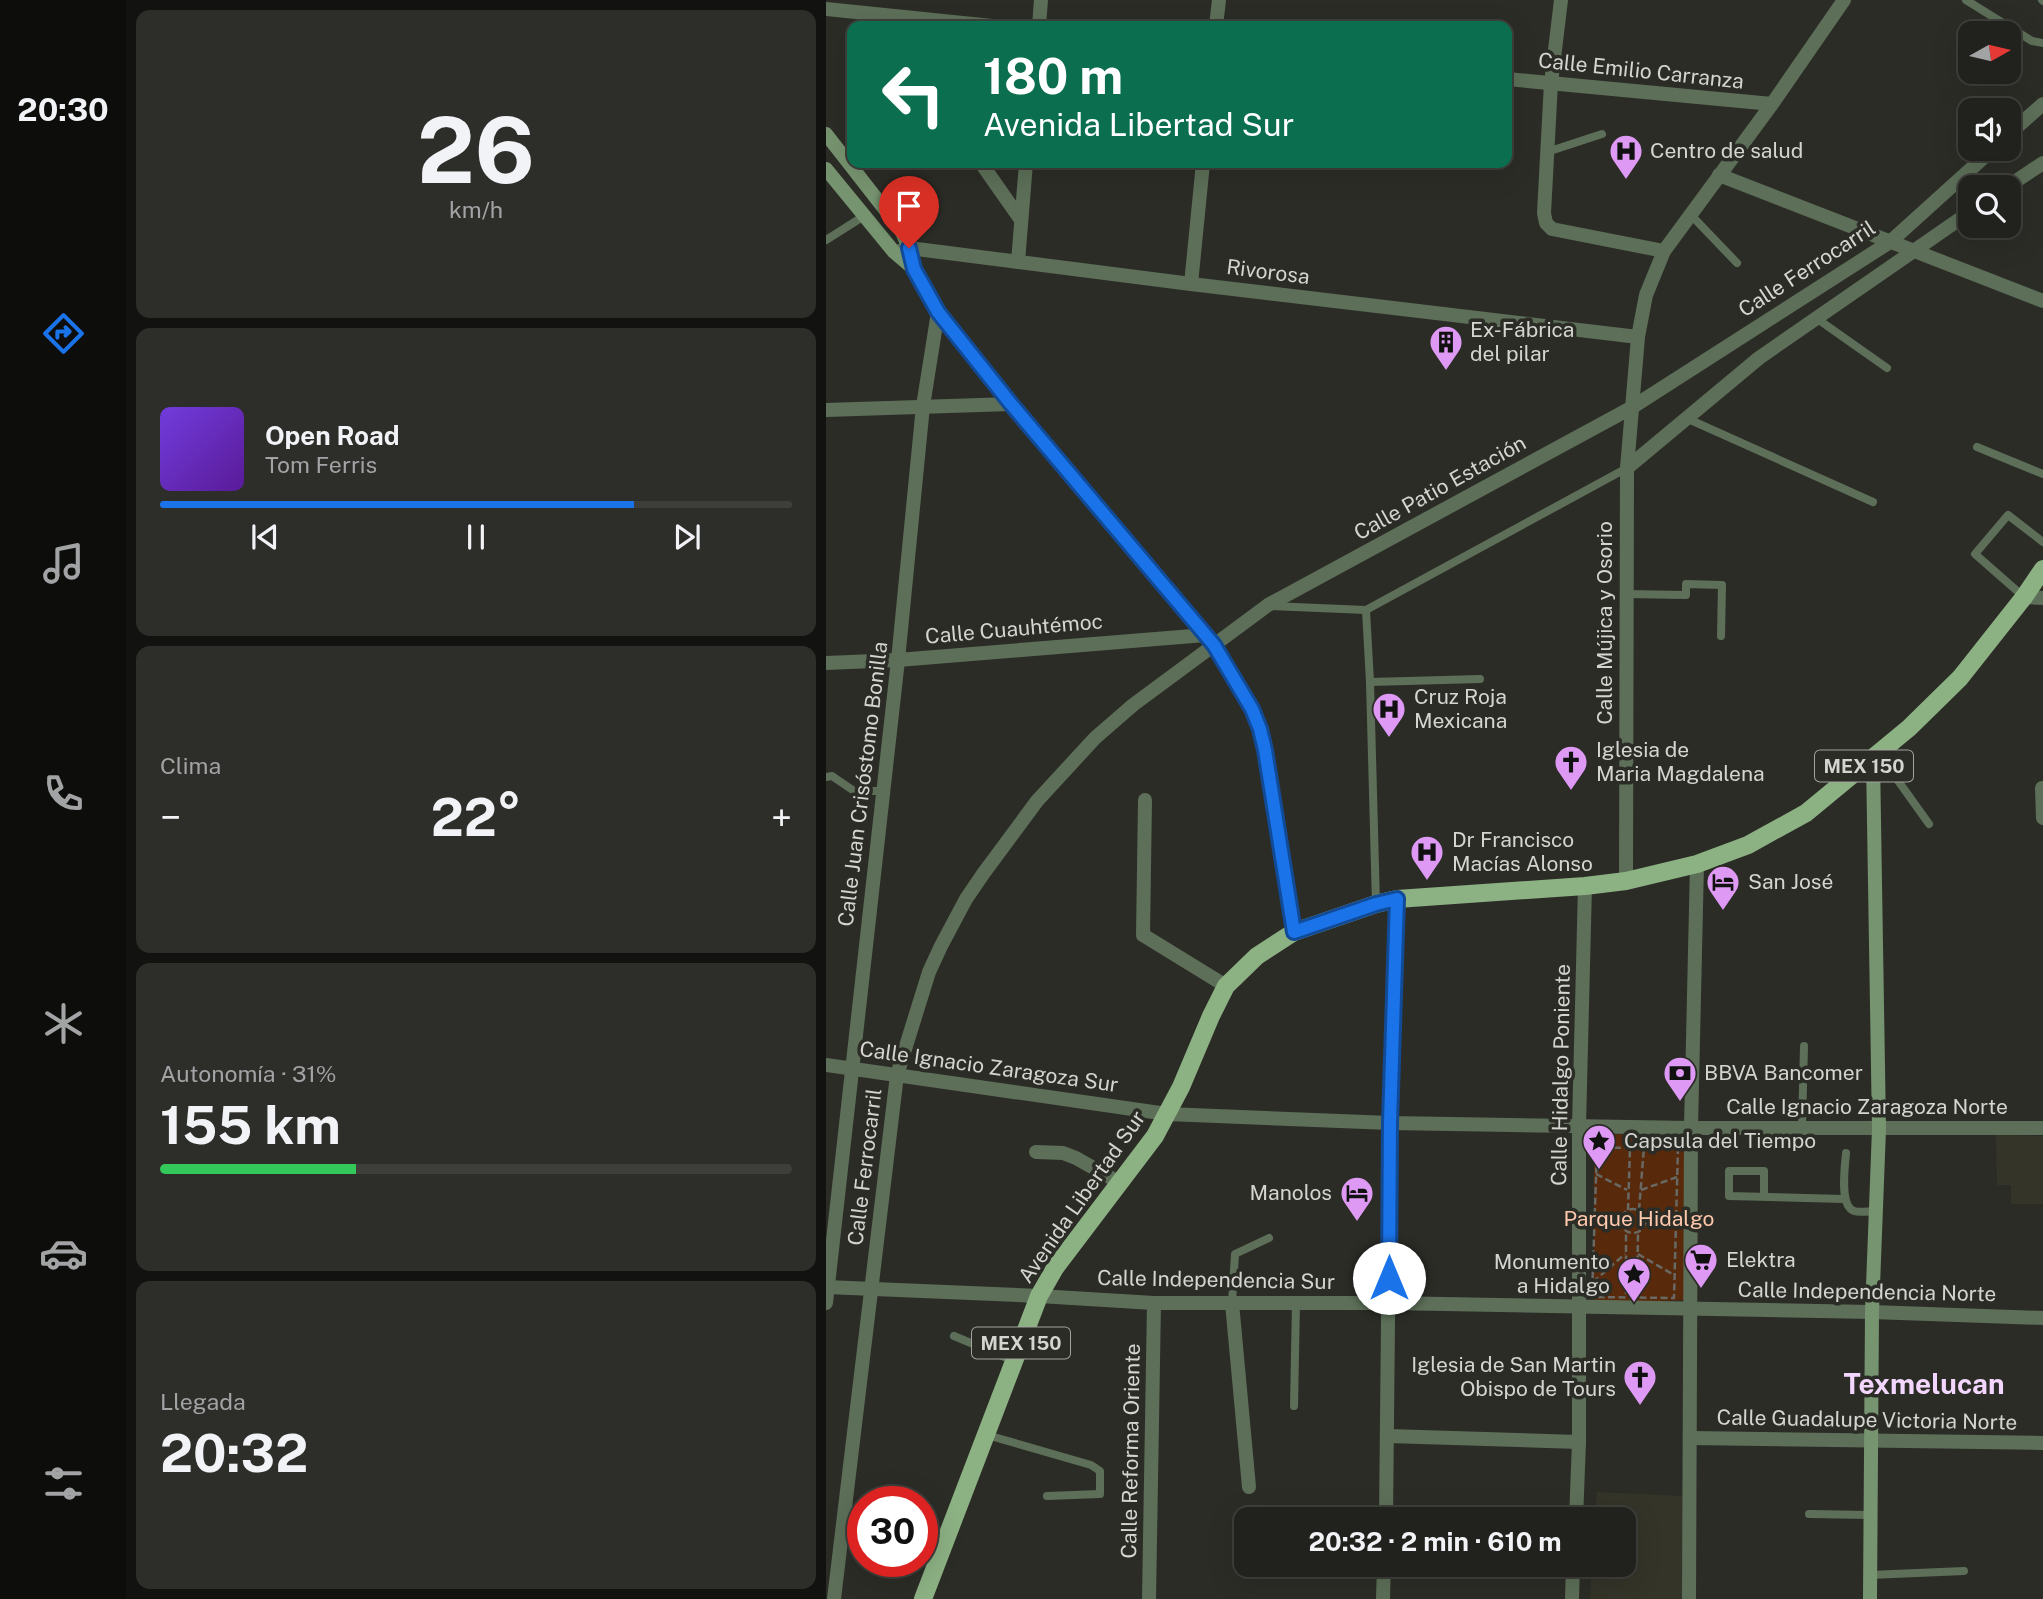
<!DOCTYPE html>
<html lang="es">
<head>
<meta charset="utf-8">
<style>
	:root { --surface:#21211d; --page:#2d2e2a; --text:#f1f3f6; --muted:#a2a3a4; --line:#3e3e3b; --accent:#1a73e8 }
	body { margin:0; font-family:"Public Sans",sans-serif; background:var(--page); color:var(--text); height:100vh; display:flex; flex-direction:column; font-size:26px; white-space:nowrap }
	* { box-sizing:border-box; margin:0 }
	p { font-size:23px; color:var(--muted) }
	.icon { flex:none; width:38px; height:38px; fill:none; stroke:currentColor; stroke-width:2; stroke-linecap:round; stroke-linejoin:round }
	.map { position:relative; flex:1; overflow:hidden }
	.side { display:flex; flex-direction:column; gap:10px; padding:10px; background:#121210; width:700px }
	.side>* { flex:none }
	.hud { position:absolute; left:21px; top:21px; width:665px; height:147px; border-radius:14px; box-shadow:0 7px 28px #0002,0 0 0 2px var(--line); background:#0b6e4f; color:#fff; overflow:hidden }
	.needle { width:46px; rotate:82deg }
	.fabs { position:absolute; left:1132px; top:21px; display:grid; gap:14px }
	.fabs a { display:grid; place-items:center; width:63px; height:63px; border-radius:14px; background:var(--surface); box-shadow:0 7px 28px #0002,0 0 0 2px var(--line); font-size:35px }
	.speed { position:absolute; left:21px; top:1486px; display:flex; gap:14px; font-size:35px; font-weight:700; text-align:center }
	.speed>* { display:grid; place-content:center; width:91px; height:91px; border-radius:50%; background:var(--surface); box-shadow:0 7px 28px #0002,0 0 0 2px var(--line); line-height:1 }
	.speed .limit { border:10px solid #d22; background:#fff; color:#111 }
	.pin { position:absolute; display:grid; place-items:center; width:60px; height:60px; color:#fff; margin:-72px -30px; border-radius:50% 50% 50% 0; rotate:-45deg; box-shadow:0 0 7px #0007 }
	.pin .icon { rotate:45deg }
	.me { position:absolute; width:77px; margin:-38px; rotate:0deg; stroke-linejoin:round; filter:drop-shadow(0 0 5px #0008) }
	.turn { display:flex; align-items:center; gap:24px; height:147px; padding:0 21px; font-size:32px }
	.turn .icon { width:91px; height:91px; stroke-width:2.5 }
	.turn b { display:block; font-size:49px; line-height:60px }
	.big { font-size:52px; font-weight:700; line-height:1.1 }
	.side .card { flex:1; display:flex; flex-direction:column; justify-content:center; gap:10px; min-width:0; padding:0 24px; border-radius:14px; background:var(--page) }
	.side .dial { align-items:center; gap:0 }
	.dial b { font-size:91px; line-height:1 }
	.song { display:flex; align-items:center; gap:21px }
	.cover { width:84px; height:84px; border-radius:10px; background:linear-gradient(135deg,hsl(260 70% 55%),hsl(270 70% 35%)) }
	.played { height:7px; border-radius:4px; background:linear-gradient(90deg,var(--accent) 75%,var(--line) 75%) }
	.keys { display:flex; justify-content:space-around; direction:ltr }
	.heat { display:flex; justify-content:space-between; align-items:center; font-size:38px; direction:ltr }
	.charge { height:10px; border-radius:5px; background:linear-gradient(90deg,#34c759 31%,var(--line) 0) }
	.trip { position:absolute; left:408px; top:1507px; width:402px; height:70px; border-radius:14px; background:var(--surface); box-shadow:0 7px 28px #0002,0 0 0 2px var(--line); font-weight:700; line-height:70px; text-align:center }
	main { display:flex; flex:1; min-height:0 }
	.tabs { display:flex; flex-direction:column; width:126px; justify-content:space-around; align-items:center; background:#0d0d0c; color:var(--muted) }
	.tabs .icon { width:49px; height:49px }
	.tabs .active { color:var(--accent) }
	.tabs b { font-size:32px; color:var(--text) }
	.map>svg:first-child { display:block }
</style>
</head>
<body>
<main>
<nav class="tabs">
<b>20:30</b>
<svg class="icon active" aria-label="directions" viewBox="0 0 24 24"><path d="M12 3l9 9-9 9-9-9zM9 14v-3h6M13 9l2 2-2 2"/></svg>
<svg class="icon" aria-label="music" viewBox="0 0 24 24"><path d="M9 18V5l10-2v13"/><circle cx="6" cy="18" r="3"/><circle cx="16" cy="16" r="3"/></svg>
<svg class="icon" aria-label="phone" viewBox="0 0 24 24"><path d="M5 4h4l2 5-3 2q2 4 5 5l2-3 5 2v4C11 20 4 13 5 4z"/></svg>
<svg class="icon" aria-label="climate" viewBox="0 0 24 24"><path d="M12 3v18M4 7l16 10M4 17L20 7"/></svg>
<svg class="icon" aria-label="car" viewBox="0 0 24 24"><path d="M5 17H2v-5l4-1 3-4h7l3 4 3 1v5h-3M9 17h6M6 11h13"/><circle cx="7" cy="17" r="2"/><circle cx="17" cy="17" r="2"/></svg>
<svg class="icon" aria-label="filters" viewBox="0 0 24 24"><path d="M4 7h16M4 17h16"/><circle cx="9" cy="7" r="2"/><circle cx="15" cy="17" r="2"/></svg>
</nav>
<section class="side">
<div class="card dial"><b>26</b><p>km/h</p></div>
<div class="card">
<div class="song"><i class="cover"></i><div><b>Open Road</b><p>Tom Ferris</p></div></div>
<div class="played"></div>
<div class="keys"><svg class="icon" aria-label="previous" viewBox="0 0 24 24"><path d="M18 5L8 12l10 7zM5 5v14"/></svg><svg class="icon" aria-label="pause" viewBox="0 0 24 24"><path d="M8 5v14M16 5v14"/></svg><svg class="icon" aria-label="next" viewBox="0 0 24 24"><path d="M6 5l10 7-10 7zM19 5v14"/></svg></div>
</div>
<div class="card"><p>Clima</p>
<div class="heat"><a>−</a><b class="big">22°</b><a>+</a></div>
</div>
<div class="card"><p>Autonomía · 31%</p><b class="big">155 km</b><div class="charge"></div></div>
<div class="card"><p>Llegada</p><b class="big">20:32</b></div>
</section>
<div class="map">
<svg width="1217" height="1599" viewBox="0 0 1217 1599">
	<rect width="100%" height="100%" fill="#2c2c27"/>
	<g fill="#343429">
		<polygon points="1170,1135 1217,1136 1217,1204 1185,1204 1185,1185 1171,1185"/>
		<polygon points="771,1492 858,1496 856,1599 764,1599 766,1565 798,1564 798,1519 769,1519"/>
	</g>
	<polygon fill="#58290b" points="768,1133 858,1138 858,1300 768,1304"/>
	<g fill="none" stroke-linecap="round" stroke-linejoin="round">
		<g stroke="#696964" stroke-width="2.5" stroke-dasharray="7 3.5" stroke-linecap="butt">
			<polygon points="852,1147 848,1298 766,1297 771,1148"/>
			<polyline points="770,1174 801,1190"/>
			<polyline points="815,1190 851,1177"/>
			<circle cx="807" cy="1221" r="12"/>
			<polyline points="802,1210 804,1148"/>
			<polyline points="813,1210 818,1147"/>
			<polyline points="768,1220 795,1220"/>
			<polyline points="819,1223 850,1224"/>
			<polyline points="812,1254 848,1275"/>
			<polyline points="767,1282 799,1254"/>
			<polyline points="800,1294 800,1231"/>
			<polyline points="811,1294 812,1232"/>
		</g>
		<g stroke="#5d6f58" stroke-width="8">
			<polyline points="1140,0 1206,41 1217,43"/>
			<polyline points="1216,0 1217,1"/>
			<polyline points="721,152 776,134"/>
			<polyline points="865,215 911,263"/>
			<polyline points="0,240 38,216"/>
			<polyline points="990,318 1061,368"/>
			<polyline points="860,418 1047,502"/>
			<polyline points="1151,447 1217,474"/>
			<polyline points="800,594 860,595 860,584 896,585 895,636"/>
			<polyline points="1198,597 1149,554 1182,515 1217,542"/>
			<polyline points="445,606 540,610 801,468"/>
			<polyline points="540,610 544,682 550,904"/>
			<polyline points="544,682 654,679"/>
			<polyline points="1053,754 1103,824"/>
			<polyline points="0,777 6,776 28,791 57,791"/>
			<polyline points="976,1128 978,1046"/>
			<path d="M 1020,1153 C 1019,1166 1013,1206 1028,1211 C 1034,1213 1043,1211 1050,1211"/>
			<polyline points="938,1197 938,1171 903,1171 903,1196 1018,1199"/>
			<polyline points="406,1303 409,1254 443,1238"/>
			<polyline points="128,1336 188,1361"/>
			<polyline points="468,1406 470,1303"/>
			<polyline points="161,1435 265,1465 274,1471 274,1494 221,1496"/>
			<polyline points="983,1514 1044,1515"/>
			<polyline points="1044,1575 1138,1571"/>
		</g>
		<g stroke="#5d6f58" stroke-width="14">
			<polyline points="735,0 725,83 718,213 720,223 726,229 838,251"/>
			<polyline points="0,9 166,26"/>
			<polyline points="213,26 215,0"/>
			<polyline points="390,26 393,0"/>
			<polyline points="681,79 946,104"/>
			<polyline points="1183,134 1217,104"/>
			<polyline points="155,163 195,220"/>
			<polyline points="893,175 1217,301"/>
			<polyline points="1181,187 1217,163"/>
			<polyline points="74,251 83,248 365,284 812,337"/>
			<polyline points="192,262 200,163"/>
			<polyline points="365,284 377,163"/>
			<polyline points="0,410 185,404"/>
			<polyline points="801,468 933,358 1144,212"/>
			<polyline points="1198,597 1217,598"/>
			<polyline points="0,663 72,660 379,635"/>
			<polyline points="1216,788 1217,818"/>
			<polyline points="319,800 317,935 400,986"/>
			<polyline points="800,881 801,468 812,337 820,295 838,251 946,104 1018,0"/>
			<polyline points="341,1114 564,1123 865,1128 1217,1128"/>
			<polyline points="210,1152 237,1153 250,1158 294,1183"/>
			<polyline points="0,1287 213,1296 328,1303 563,1303 1046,1312 1217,1318"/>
			<polyline points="0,1303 72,660 97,406 112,312"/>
			<polyline points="406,1303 423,1487"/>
			<polyline points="562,1436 753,1442"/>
			<polyline points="864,1438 1217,1443"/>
			<polyline points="560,1519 564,1123 571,899"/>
			<polyline points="750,1519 753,1442 753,1126 759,886"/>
			<polyline points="8,1599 71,1075 103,972 115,946 140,899 157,874 211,801 269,738 307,705 442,605 805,408 1064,242 1167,149"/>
			<polyline points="323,1599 328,1303"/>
			<polyline points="557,1599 558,1564"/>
			<polyline points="746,1599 747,1564"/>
			<polyline points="863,1599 865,1128 871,864"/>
		</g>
		<polyline stroke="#5d6f58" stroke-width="14" points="0,1065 341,1114"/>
		<g stroke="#779470" stroke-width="14">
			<polyline points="0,134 75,230 83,248 88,269 112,312 185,404 388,645 426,709 434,729 439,750 468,932"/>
			<polyline points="0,169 68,252 88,269"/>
			<polyline points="1044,1599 1046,1312 1053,1129 1047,759"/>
		</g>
		<polyline stroke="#8cb183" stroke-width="18" points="97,1599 213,1296 229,1268 329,1136 355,1087 385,1016 400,986 431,956 468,932 550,904 571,899 759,886 800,881 871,864 922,845 980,813 1083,728 1134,678 1198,597 1217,569"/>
	</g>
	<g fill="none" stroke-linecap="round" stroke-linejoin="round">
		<defs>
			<polyline id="route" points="83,248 88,269 112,312 185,404 388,645 426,709 434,729 439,750 468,932 550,904 571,899 564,1123 563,1278"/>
		</defs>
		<use href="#route" stroke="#114b97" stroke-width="18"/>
		<use href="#route" stroke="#1a73e8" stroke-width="12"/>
	</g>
	<defs>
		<symbol id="hospital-pin" viewBox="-11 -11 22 30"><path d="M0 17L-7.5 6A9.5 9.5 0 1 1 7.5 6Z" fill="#dd99f3" stroke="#2c2c27"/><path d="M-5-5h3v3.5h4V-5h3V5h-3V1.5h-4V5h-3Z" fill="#111"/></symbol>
		<symbol id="building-pin" viewBox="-11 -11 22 30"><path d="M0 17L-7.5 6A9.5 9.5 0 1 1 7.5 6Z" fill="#dd99f3" stroke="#2c2c27"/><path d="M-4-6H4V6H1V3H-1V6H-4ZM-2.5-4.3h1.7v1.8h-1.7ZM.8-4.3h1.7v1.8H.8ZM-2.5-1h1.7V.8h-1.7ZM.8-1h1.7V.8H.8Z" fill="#111"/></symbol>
		<symbol id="church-pin" viewBox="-11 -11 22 30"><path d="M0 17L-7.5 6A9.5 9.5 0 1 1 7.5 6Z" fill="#dd99f3" stroke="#2c2c27"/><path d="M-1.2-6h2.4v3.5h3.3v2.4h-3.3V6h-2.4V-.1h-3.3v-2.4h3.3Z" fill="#111"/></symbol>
		<symbol id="hotel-pin" viewBox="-11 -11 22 30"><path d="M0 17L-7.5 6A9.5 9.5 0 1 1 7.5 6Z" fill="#dd99f3" stroke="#2c2c27"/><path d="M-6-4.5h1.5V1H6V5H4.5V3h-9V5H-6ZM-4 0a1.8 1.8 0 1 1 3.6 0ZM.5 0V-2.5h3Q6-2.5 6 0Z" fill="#111"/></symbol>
		<symbol id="bank-pin" viewBox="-11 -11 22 30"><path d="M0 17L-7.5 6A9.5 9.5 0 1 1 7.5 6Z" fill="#dd99f3" stroke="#2c2c27"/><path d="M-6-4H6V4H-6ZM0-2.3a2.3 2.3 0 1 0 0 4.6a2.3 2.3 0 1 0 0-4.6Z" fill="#111"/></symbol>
		<symbol id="sight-pin" viewBox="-11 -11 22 30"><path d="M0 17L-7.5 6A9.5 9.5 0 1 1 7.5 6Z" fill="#dd99f3" stroke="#2c2c27"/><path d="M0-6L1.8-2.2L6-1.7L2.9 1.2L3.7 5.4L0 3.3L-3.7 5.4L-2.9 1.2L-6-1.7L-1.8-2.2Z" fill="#111"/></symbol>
		<symbol id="supermarket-pin" viewBox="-11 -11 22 30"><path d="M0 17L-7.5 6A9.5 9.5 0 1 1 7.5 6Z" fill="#dd99f3" stroke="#2c2c27"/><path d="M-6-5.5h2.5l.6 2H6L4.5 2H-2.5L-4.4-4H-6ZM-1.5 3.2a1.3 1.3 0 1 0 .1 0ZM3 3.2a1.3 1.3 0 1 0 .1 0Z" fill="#111"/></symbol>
	</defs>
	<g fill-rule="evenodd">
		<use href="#hospital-pin" x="781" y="132" width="38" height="52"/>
		<use href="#building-pin" x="601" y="323" width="38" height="52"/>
		<use href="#hospital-pin" x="544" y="690" width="38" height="52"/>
		<use href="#church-pin" x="726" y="743" width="38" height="52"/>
		<use href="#hospital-pin" x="582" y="833" width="38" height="52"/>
		<use href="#hotel-pin" x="878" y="863" width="38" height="52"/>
		<use href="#bank-pin" x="835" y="1054" width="38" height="52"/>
		<use href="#sight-pin" x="754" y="1122" width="38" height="52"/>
		<use href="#hotel-pin" x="512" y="1174" width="38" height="52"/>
		<use href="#supermarket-pin" x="856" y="1241" width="38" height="52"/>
		<use href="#sight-pin" x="789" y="1255" width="38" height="52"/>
		<use href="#church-pin" x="795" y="1358" width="38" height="52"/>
	</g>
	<g text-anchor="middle" stroke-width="7" stroke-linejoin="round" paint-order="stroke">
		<g fill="#2c2c27" stroke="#a2a29e" stroke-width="2">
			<rect x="989" y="750.5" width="98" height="31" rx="5"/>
			<rect x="146" y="1327.5" width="98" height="31" rx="5"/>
		</g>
		<g font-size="19" font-weight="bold" fill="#d4d5d1">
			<text x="1038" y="773">MEX 150</text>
			<text x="195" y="1350">MEX 150</text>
		</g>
		<g font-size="21" fill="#d4d5d1" stroke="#2c2c27">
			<text transform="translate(815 71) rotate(6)" y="7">Calle Emilio Carranza</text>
			<text transform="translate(981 269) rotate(-33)" y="7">Calle Ferrocarril</text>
			<text transform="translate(442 272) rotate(7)" y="7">Rivorosa</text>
			<text transform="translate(614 488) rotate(-29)" y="7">Calle Patio Estación</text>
			<text transform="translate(779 623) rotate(-90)" y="7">Calle Mújica y Osorio</text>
			<text transform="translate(188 629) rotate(-5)" y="7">Calle Cuauhtémoc</text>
			<text transform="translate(37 784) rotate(-83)" y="7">Calle Juan Crisóstomo Bonilla</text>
			<text transform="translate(163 1067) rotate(8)" y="7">Calle Ignacio Zaragoza Sur</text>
			<text transform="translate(735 1075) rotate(-89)" y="7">Calle Hidalgo Poniente</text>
			<text x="1041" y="1114">Calle Ignacio Zaragoza Norte</text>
			<text transform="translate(39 1167) rotate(-83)" y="7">Calle Ferrocarril</text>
			<text transform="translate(256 1197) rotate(-55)" y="7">Avenida Libertad Sur</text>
			<text transform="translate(390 1280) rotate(1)" y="7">Calle Independencia Sur</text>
			<text transform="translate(1041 1292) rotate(1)" y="7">Calle Independencia Norte</text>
			<text transform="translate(1041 1420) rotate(1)" y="7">Calle Guadalupe Victoria Norte</text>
			<text transform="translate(305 1451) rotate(-89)" y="7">Calle Reforma Oriente</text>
		</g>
		<g font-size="21" fill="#d4d5d1" stroke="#2c2c27" text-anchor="start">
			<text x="824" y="158">Centro de salud</text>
			<text x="644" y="337">Ex-Fábrica<tspan x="644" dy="24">del pilar</tspan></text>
			<text x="588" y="704">Cruz Roja<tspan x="588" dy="24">Mexicana</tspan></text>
			<text x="770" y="757">Iglesia de<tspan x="770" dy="24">Maria Magdalena</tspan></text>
			<text x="626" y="847">Dr Francisco<tspan x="626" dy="24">Macías Alonso</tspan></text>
			<text x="922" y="889">San José</text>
			<text x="878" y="1080">BBVA Bancomer</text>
			<text x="798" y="1148">Capsula del Tiempo</text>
			<text x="506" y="1200" text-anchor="end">Manolos</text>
			<text x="900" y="1267">Elektra</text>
			<text x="784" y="1269" text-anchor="end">Monumento<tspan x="784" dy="24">a Hidalgo</tspan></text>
			<text x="790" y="1372" text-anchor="end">Iglesia de San Martin<tspan x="790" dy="24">Obispo de Tours</tspan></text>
		</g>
		<g font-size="21" fill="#fec8ac" stroke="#2c2c27">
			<text x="813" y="1226">Parque Hidalgo</text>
		</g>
		<g font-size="28" font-weight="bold" fill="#f3d6fd" stroke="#2c2c27">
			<text x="1098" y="1394">Texmelucan</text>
		</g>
	</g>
</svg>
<div class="fabs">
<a><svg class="needle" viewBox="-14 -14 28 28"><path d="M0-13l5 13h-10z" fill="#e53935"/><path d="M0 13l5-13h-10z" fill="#a2a3a4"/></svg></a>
<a><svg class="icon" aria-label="sound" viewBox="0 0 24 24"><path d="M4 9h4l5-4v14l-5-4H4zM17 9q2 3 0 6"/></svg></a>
<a><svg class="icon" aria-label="search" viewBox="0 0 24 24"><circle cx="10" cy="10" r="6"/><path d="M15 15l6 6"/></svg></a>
</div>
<div class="speed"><div class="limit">30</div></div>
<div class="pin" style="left:83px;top:248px;background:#d93025"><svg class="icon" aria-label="arrive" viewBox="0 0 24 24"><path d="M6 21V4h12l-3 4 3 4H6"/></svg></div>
<svg class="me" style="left:563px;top:1278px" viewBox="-20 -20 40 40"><circle r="19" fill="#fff"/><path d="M0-13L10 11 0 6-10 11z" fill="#1a73e8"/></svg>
<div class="trip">20:32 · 2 min · 610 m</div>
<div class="hud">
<div class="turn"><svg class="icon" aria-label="left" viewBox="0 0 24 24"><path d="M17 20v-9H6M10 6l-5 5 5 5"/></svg><div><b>180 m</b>Avenida Libertad Sur</div></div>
</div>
</div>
</main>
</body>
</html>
